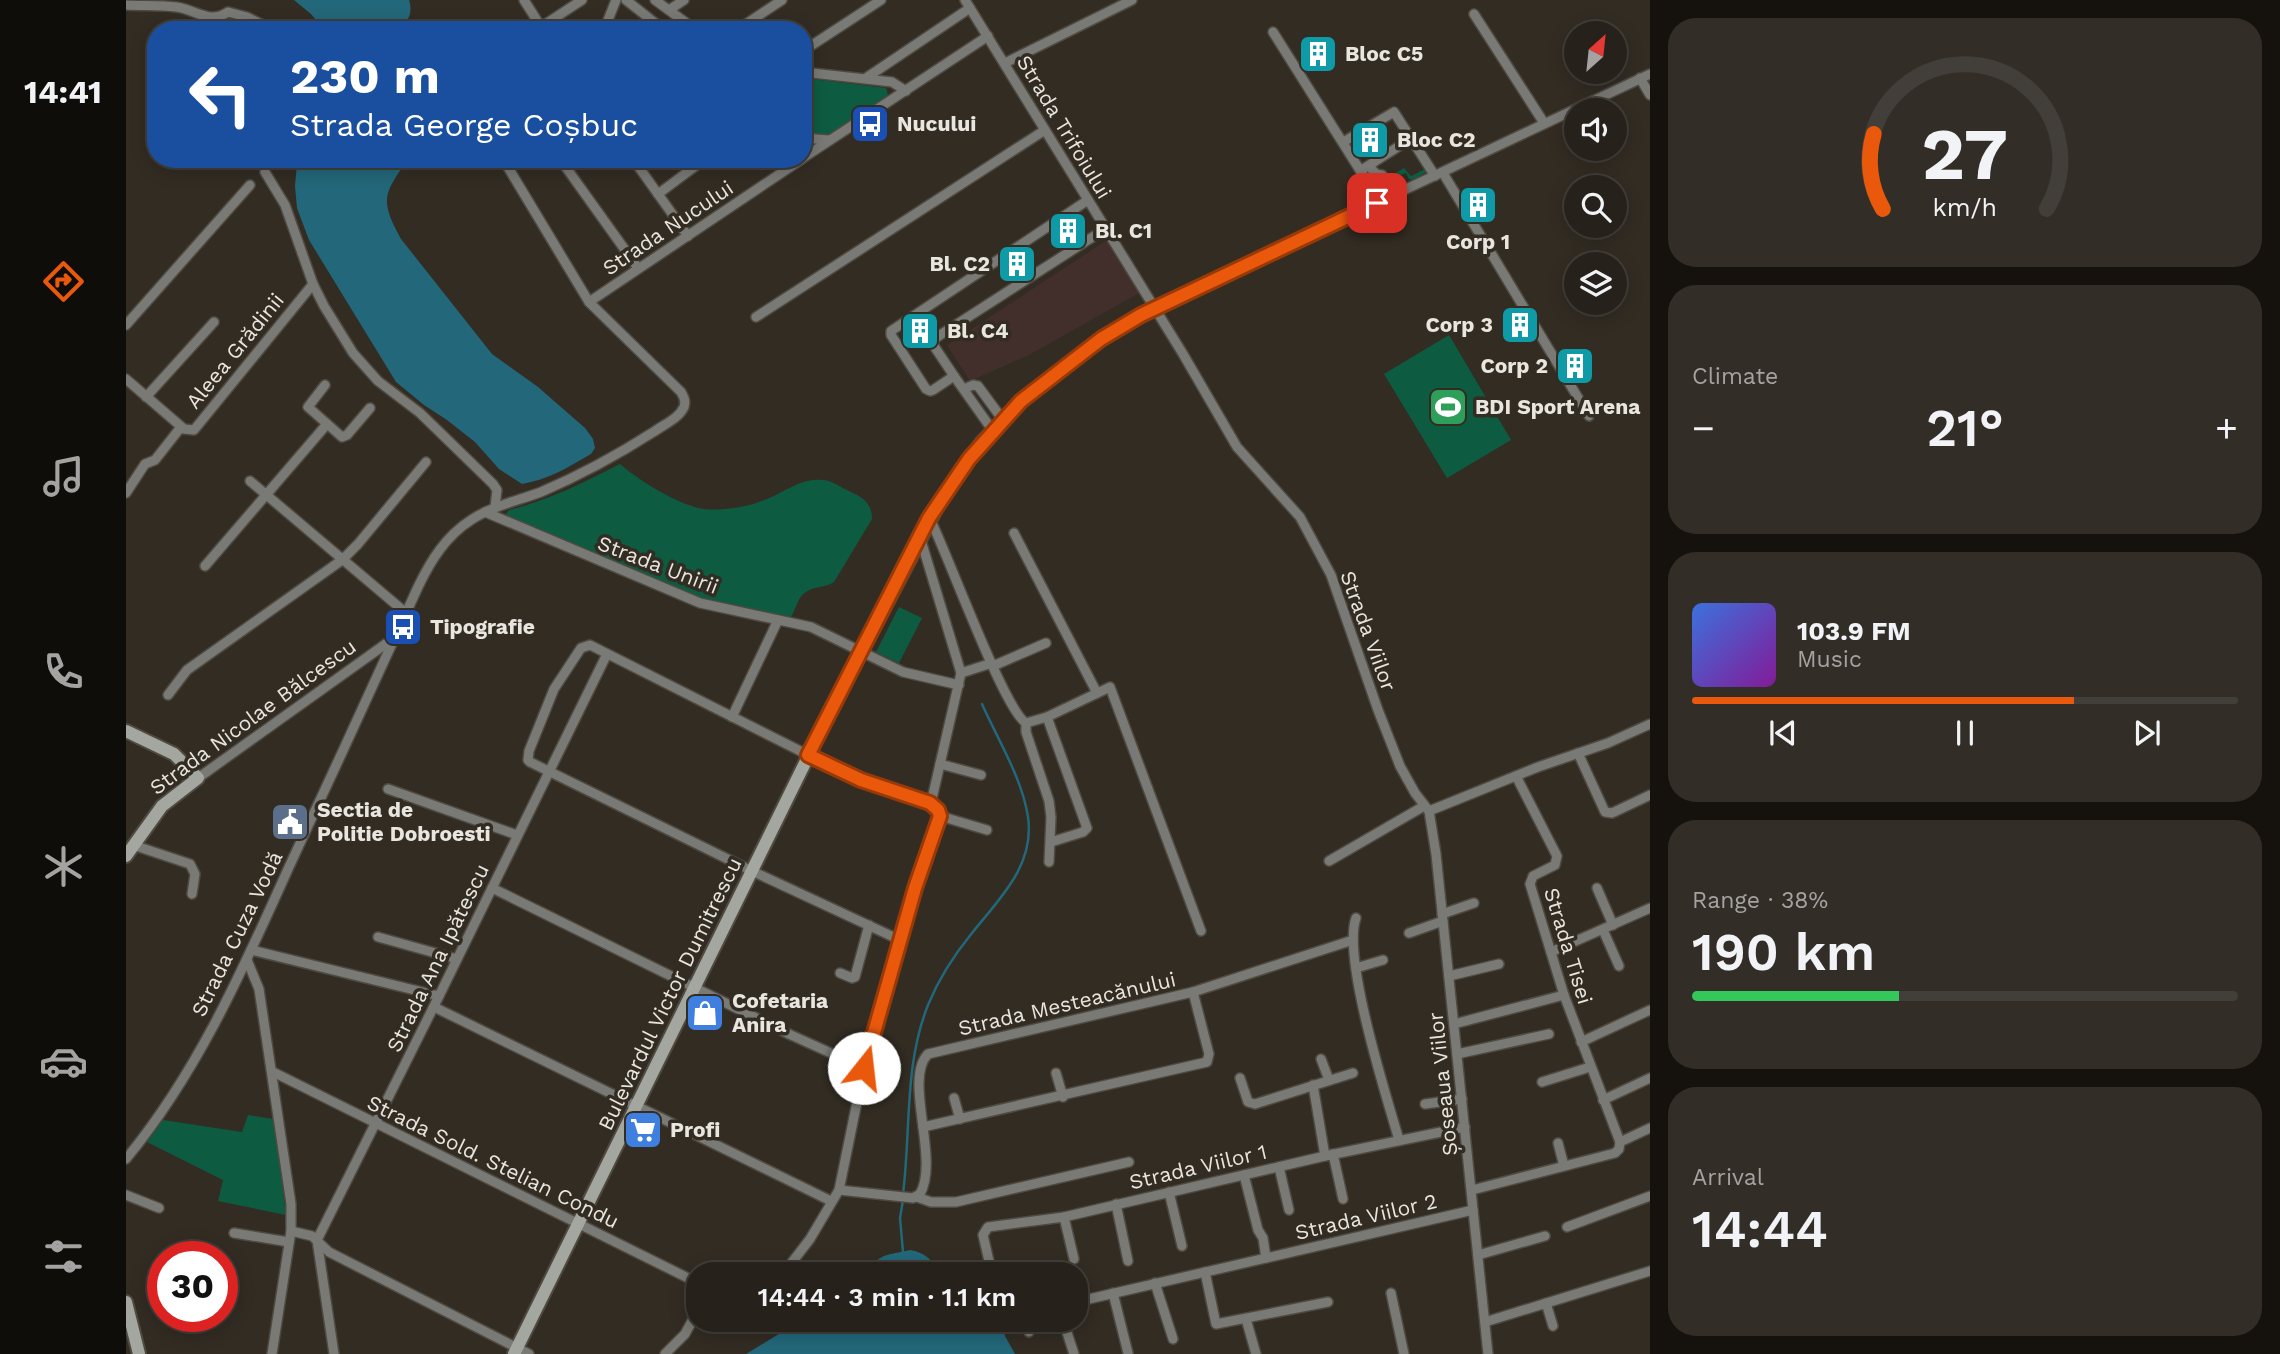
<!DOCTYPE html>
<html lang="en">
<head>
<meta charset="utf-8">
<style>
	:root { --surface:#26211a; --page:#322e27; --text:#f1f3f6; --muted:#a4a3a2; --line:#423e39; --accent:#ea580c }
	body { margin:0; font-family:"Work Sans",sans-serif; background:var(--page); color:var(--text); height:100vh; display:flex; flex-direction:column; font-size:26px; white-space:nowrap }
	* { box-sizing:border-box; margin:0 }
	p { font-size:23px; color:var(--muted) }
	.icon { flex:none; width:38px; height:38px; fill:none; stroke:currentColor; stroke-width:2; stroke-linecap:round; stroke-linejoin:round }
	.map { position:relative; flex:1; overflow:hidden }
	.details { display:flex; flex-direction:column; gap:18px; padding:18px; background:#15120e; width:630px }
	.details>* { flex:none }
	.hud { position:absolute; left:21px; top:21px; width:665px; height:147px; border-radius:28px; box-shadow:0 4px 18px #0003,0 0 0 2px var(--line); background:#1a4fa0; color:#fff; overflow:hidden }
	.needle { width:46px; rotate:27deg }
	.tools { position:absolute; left:1438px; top:21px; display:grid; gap:14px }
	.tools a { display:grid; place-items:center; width:63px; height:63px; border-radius:50%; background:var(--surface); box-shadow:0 4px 18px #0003,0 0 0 2px var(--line); font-size:35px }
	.speed { position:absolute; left:21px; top:1241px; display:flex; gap:14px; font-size:35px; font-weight:700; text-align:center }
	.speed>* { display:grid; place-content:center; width:91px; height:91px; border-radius:50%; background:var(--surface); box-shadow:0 4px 18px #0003,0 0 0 2px var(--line); line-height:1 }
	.speed .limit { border:10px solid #d22; background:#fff; color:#111 }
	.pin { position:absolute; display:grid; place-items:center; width:60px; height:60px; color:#fff; margin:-30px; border-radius:14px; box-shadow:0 4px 10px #0006 }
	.me { position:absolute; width:77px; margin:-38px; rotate:16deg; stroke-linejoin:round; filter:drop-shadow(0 0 5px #0008) }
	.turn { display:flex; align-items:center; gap:24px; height:147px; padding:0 28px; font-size:32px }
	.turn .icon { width:91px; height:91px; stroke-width:2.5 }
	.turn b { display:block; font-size:49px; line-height:60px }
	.big { font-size:52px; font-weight:600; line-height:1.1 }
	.details .tile { flex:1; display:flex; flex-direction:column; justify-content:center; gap:10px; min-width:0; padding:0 24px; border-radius:28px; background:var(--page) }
	.details .dial { align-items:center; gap:0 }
	.dial svg { height:182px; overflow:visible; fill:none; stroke:var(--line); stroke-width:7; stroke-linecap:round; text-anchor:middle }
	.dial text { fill:var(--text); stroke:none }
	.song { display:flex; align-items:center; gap:21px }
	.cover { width:84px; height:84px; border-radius:10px; background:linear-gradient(135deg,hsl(220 70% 55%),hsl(290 70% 35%)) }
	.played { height:7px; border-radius:4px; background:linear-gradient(90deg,var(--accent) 70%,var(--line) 70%) }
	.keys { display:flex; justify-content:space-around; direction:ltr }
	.heat { display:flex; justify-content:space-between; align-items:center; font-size:38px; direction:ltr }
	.charge { height:10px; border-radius:5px; background:linear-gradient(90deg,#34c759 38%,var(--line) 0) }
	.trip { position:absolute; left:560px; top:1262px; width:402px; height:70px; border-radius:28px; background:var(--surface); box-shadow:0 4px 18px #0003,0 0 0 2px var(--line); font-weight:600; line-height:70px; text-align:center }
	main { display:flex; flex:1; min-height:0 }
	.dock { display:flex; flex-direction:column; width:126px; justify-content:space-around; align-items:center; background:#0f0d0a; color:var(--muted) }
	.dock .icon { width:49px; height:49px }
	.dock .active { color:var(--accent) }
	.dock b { font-size:32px; color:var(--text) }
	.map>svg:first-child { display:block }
</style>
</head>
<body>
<main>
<nav class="dock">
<b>14:41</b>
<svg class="icon active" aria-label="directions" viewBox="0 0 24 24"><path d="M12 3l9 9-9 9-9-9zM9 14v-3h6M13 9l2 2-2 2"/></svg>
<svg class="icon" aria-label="music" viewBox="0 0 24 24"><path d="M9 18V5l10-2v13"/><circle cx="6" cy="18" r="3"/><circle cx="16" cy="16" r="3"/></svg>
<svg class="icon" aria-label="phone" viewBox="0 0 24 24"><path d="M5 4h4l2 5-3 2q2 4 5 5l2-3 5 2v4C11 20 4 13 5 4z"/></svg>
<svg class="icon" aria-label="climate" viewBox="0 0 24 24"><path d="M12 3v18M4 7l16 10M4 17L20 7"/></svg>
<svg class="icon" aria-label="car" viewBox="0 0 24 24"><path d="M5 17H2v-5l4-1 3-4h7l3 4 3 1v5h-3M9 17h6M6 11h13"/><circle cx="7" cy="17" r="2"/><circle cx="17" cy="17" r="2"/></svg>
<svg class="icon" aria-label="filters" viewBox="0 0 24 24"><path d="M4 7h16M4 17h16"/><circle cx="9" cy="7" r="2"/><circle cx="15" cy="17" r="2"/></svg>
</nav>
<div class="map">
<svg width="1524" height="1354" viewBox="0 0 1524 1354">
	<rect width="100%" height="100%" fill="#322c23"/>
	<polygon fill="#422f2c" points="981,240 1013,293 903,355 844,381 821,345"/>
	<g fill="#0d5c42">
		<polygon points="677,78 760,88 762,95 706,134 683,134 677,131"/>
		<path d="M 1278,168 L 1285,176 L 1299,169 L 1300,172 L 1288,180 L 1283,179 L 1280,173 L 1274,175 L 1275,179 L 1274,181 L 1278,180 L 1280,185 L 1253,197 L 1250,193 L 1251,189 L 1240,172 C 1258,180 1262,178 1278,168 Z"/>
		<polygon points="1323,335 1385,440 1321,478 1258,374"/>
		<path d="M 494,464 C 512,480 554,506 578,509 C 598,511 623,507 641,499 C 659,492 675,478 696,480 C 706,480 715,488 725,492 C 738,498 746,504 746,519 L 708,582 C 699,588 688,586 680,592 C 672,596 670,609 665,617 L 578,599 L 554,590 L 383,518 L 380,514 L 383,510 C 423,500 457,483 494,464 Z"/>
		<polygon points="773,607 796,618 773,663 750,652"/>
		<polygon points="122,1115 148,1119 160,1215 92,1201 97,1180 21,1142 37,1120 116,1132"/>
	</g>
	<g fill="#23687a">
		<path d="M 168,0 L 283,0 C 287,12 283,21 273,30 L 198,30 L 185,14 Z"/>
		<path d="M 174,159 L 282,159 C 258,194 253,199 275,239 L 366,354 L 412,387 L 459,428 L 467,439 L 469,448 L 465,454 C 443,467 421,480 396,484 L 373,469 L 349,442 L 321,420 L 298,405 L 270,382 L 183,240 L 171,208 L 169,186 L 171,164 Z"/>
		<path d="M 784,1250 C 799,1252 808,1262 816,1274 L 740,1274 C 754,1252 760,1256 784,1250 Z"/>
		<polygon points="692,1320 874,1320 879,1336 889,1354 620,1354 661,1329"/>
	</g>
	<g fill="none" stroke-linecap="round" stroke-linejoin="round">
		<g stroke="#23687a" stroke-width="2.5">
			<path d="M 777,1194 C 785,1130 778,1065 802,1005 C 813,978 828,955 846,933 C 874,898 909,865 902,817 C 896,778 872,740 856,704"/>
			<polyline points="777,1200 774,1218 777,1252"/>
		</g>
		<defs>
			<g id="street">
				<polyline points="398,0 417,30"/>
				<polyline points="500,0 538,30"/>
				<polyline points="529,0 570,30"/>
				<polyline points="839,0 1057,354 1111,447 1174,517 1205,575 1252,710 1274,766 1289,793 1303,811"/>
				<path d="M 0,5 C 17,6 34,5 50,7 C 69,9 83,25 102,12 L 121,17 L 147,30"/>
				<polyline points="543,10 558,0"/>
				<polyline points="1348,14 1418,123"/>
				<polyline points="415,27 456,0"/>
				<polyline points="478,30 490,0"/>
				<polyline points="611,30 656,0"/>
				<polyline points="1147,32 1254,202"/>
				<polyline points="677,51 755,0"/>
				<polyline points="879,63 1006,0"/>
				<polyline points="677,72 766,82 780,91"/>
				<polyline points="740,78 844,8"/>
				<polyline points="1514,78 1524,95"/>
				<polyline points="677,138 703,140"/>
				<polyline points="1219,141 1268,112 1309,176"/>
				<polyline points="677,158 862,36"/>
				<polyline points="434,159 512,268"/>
				<polyline points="507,159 562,236"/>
				<polyline points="1243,166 1250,174 1256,175"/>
				<polyline points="1237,169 1286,138"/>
				<polyline points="139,172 159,205 187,284 198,306 227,353 252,381 294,413 367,484 371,490 369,507"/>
				<polyline points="1317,173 1463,416"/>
				<polyline points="532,194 579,159"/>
				<polyline points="962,200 765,331 765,335 800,389 804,391 807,390 828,376 808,346 807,341 811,337 979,229"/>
				<polyline points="463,302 676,159"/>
				<polyline points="1028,308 1524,74"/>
				<polyline points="630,317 919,130"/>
				<polyline points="0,325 124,185"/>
				<polyline points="828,376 867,431"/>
				<polyline points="0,379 58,429 68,430 187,284"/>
				<polyline points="199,385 182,407 216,437 221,435 244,408"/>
				<polyline points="838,389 847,385 852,386 877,420"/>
				<polyline points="20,397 88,322"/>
				<polyline points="124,481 280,613"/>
				<polyline points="0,493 19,464 29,460 55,427"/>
				<polyline points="359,512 574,603 685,627 777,672 833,685"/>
				<path d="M 804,519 C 821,552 878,710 900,723 L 900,732 L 923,801 L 925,817 L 923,862"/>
				<polyline points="888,533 971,693"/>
				<polyline points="794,537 835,673 805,803"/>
				<polyline points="79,566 201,424"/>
				<polyline points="867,666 920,643"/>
				<polyline points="835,673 866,663"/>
				<polyline points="42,695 61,670 216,560 232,544 300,462"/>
				<polyline points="606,717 652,620"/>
				<polyline points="921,717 961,828 957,832 925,842"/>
				<polyline points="900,723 921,717 984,687 1075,931"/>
				<polyline points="1452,753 1479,812 1486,813 1524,795"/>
				<polyline points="814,764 855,775"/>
				<polyline points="1390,776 1431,856 1429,865 1407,876 1404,884 1438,995 1494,1142"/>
				<polyline points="72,778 268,638"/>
				<polyline points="262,789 391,835"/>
				<polyline points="1303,811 1310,854 1362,1354"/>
				<polyline points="1303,811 1412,767 1482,743 1524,724"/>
				<polyline points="814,816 861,830"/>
				<polyline points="7,845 64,864 69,874 66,894"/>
				<polyline points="1203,861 1298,806"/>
				<polyline points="366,888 665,1035 738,1068"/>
				<polyline points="1471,888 1487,925"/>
				<polyline points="1316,914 1348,903"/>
				<path d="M 1230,918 C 1216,957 1260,1095 1273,1140"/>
				<polyline points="1477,930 1493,966"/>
				<polyline points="1283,933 1317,921"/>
				<polyline points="252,937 331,959"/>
				<polyline points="125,950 313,996"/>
				<polyline points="1425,952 1524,908"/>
				<polyline points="121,960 133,989 165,1204 165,1231 146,1354"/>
				<polyline points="1230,968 1257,960"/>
				<polyline points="714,973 726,978 729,977 743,925"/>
				<polyline points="1323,976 1373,964"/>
				<polyline points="308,1007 705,1201"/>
				<polyline points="1328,1024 1438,995"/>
				<polyline points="1455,1042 1524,1010"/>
				<polyline points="1331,1054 1423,1034"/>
				<polyline points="1195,1059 1203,1080"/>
				<polyline points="147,1072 572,1283"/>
				<polyline points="930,1073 937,1097"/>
				<polyline points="1114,1078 1122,1102 1129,1104 1227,1073"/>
				<polyline points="1416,1082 1464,1067"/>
				<polyline points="1187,1085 1199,1156"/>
				<polyline points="828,1098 834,1119"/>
				<polyline points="1477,1100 1524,1078"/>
				<polyline points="1299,1104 1336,1099"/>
				<polyline points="797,1127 1081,1062 1083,1054 1067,992"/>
				<polyline points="1432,1143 1438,1166"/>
				<polyline points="1207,1154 1217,1199"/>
				<path d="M 0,1159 C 72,1072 117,969 163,867 C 206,774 250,680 292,587 C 305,560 320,536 345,520 C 366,506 391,501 415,492 C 455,475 493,454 529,431 C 539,424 553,418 558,407 C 560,401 558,397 555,392 L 463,302 L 377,159"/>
				<polyline points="1153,1167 1163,1210"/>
				<polyline points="1118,1175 1132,1230 1137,1238 1140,1258"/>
				<path d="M 713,1190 L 787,1198 L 794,1194 C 814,1159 777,1079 802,1054 L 1067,992 L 1227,940"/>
				<polyline points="1346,1190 1489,1153 1493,1149 1494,1142 1524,1128"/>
				<polyline points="1043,1192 1056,1246"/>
				<polyline points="0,1195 33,1208"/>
				<polyline points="791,1197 805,1202 830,1202 1003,1162"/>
				<polyline points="990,1204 1002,1261"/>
				<polyline points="938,1217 948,1259"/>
				<polyline points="1441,1227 1524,1196"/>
				<polyline points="165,1231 186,1236 203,1252 403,1354"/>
				<polyline points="108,1233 163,1242"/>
				<polyline points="1352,1255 1419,1236"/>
				<polyline points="1079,1272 1090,1324 1202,1302"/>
				<polyline points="657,1274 684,1239 713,1190 738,1068 789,888 814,816 812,810 805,803 720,774 464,645 455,648 428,689 403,751 402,760 404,762 626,871 774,940"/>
				<polyline points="866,1274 857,1235 862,1227 938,1217 1199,1156 1339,1127"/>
				<polyline points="1029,1283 1047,1339"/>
				<polyline points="987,1293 1002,1353"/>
				<polyline points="1265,1293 1278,1354"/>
				<polyline points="950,1302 1347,1210"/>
				<polyline points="1420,1303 1427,1326"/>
				<polyline points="1120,1319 1130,1354"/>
				<polyline points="900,1320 903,1332"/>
				<polyline points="937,1320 948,1354"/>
				<polyline points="1359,1322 1524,1271"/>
				<polyline points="208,1354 191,1240 313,996 481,654"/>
				<polyline points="539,1354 559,1334 572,1310"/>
			</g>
			<g id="secondary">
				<polyline points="0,731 48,754 72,778 36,806 0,856"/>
				<polyline points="0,1302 13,1354"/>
				<polyline points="388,1354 709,702 815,500 855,443 895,401 975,339 1028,308"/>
			</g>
		</defs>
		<use href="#street" stroke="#4f4a41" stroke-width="12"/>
		<use href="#secondary" stroke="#4f4a41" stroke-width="16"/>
		<use href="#street" stroke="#797a76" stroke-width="9"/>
		<use href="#secondary" stroke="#a4a79f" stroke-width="12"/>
	</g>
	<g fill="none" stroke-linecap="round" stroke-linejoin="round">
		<defs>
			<polyline id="route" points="738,1068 789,888 814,816 812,810 804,803 735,780 682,755 803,518 843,459 895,401 975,339 1015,315 1251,203"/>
		</defs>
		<use href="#route" stroke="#983908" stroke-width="18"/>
		<use href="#route" stroke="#ea580c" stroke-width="12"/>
	</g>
	<defs>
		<symbol id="building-square" viewBox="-11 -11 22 22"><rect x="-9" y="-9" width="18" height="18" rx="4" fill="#0f9aa8" stroke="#322c23"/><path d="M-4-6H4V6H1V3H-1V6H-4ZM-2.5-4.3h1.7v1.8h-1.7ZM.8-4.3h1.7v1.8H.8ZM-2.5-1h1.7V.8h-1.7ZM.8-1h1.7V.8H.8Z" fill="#fff"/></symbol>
		<symbol id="bus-square" viewBox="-11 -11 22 22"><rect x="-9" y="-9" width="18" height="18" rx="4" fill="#1a4fb4" stroke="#322c23"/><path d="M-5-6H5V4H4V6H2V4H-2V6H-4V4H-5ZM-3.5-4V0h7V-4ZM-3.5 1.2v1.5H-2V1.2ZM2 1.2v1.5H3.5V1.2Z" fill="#fff"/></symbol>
		<symbol id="stadium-square" viewBox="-11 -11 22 22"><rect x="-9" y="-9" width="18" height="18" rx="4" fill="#2e9e5b" stroke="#322c23"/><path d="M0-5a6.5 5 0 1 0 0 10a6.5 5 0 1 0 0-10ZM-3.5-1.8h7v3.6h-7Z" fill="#fff"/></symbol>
		<symbol id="civic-square" viewBox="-11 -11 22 22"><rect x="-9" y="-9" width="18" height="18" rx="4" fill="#5c6f8a" stroke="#322c23"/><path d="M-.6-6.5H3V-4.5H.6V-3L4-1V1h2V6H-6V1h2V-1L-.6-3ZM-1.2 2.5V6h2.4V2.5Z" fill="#fff"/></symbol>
		<symbol id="shop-square" viewBox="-11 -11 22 22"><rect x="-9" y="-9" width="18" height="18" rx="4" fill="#3f7fe0" stroke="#322c23"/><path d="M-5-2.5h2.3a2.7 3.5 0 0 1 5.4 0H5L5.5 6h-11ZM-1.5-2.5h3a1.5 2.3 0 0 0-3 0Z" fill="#fff"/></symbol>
		<symbol id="supermarket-square" viewBox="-11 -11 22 22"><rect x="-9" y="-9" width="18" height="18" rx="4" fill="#3f7fe0" stroke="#322c23"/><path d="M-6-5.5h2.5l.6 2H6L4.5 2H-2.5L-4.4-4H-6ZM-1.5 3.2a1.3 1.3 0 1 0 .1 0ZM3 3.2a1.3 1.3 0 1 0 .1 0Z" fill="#fff"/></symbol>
	</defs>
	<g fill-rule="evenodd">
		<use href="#building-square" x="1170" y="32" width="44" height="44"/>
		<use href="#bus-square" x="722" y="102" width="44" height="44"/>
		<use href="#building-square" x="1222" y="118" width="44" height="44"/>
		<use href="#building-square" x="1330" y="183" width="44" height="44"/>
		<use href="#building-square" x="920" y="209" width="44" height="44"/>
		<use href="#building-square" x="869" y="242" width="44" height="44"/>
		<use href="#building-square" x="1372" y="303" width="44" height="44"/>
		<use href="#building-square" x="772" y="309" width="44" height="44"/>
		<use href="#building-square" x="1427" y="344" width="44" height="44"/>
		<use href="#stadium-square" x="1300" y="385" width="44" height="44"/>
		<use href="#bus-square" x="255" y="605" width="44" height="44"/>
		<use href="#civic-square" x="142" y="800" width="44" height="44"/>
		<use href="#shop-square" x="557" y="991" width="44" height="44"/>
		<use href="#supermarket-square" x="495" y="1108" width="44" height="44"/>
	</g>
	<g text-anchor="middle" stroke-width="7" stroke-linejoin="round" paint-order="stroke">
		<g font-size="21" font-weight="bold" fill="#e9e5df" stroke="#322c23" text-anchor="start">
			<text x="1219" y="61">Bloc C5</text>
			<text x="771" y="131">Nucului</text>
			<text x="1271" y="147">Bloc C2</text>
			<text x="969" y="238">Bl. C1</text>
			<text x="1352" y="249" text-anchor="middle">Corp 1</text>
			<text x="864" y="271" text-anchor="end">Bl. C2</text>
			<text x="1367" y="332" text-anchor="end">Corp 3</text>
			<text x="821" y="338">Bl. C4</text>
			<text x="1422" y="373" text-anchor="end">Corp 2</text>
			<text x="1349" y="414">BDI Sport Arena</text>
			<text x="304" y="634">Tipografie</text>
			<text x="191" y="817">Sectia de<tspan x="191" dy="24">Politie Dobroesti</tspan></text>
			<text x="606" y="1008">Cofetaria<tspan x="606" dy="24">Anira</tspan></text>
			<text x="544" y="1137">Profi</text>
		</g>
		<g font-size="21" fill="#e9e5df" stroke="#322c23">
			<text transform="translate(938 127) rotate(59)" y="7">Strada Trifoiului</text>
			<text transform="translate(542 228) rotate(-34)" y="7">Strada Nucului</text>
			<text transform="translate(109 351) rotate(-51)" y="7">Aleea Grădinii</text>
			<text transform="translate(532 565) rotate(21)" y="7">Strada Unirii</text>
			<text transform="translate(1242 631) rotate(70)" y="7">Strada Viilor</text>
			<text transform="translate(127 717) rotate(-36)" y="7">Strada Nicolae Bălcescu</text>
			<text transform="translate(111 934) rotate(-64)" y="7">Strada Cuza Vodă</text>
			<text transform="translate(1442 946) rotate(73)" y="7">Strada Tisei</text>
			<text transform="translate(312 958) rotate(-64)" y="7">Strada Ana Ipătescu</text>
			<text transform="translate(544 994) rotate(-64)" y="7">Bulevardul Victor Dumitrescu</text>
			<text transform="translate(941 1004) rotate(-13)" y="7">Strada Mesteacănului</text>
			<text transform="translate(1317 1084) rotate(-96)" y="7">Șoseaua Viilor</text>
			<text transform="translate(367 1162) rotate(26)" y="7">Strada Sold. Stelian Condu</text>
			<text transform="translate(1072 1167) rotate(-13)" y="7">Strada Viilor 1</text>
			<text transform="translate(1240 1217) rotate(-13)" y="7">Strada Viilor 2</text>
		</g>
	</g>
</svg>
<div class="tools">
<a><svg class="needle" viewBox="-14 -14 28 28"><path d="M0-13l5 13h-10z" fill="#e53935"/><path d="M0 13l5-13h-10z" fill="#a4a3a2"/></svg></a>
<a><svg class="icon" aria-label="sound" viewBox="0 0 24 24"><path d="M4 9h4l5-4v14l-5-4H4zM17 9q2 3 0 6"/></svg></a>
<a><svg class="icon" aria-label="search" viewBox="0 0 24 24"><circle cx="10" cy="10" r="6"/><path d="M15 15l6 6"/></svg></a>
<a><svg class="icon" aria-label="layers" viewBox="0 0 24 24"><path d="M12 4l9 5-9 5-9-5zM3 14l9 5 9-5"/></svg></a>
</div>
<div class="speed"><div class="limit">30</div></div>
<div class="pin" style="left:1251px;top:203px;background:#d93025"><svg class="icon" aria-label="arrive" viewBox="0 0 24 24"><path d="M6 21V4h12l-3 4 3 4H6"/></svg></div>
<svg class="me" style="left:738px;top:1068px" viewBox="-20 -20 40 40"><circle r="19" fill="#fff"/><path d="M0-13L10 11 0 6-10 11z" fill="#ea580c"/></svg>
<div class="trip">14:44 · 3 min · 1.1 km</div>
<div class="hud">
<div class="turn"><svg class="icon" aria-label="left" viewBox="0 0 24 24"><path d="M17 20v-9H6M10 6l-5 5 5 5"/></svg><div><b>230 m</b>Strada George Coșbuc</div></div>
</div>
</div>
<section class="details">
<div class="tile dial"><svg viewBox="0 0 100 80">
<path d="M14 69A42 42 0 1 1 86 69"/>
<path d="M14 69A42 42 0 0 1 10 36" stroke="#ea580c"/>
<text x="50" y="56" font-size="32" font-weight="700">27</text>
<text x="50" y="72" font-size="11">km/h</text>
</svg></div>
<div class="tile"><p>Climate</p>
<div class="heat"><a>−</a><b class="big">21°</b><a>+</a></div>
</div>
<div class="tile">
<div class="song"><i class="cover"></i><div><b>103.9 FM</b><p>Music</p></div></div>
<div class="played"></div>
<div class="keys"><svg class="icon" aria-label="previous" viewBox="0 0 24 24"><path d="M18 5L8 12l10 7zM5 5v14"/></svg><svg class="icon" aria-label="pause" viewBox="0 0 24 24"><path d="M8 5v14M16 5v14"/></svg><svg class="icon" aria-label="next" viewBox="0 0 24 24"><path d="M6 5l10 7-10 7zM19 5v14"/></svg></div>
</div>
<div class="tile"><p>Range · 38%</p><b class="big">190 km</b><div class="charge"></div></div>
<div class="tile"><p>Arrival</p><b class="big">14:44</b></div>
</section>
</main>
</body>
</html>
